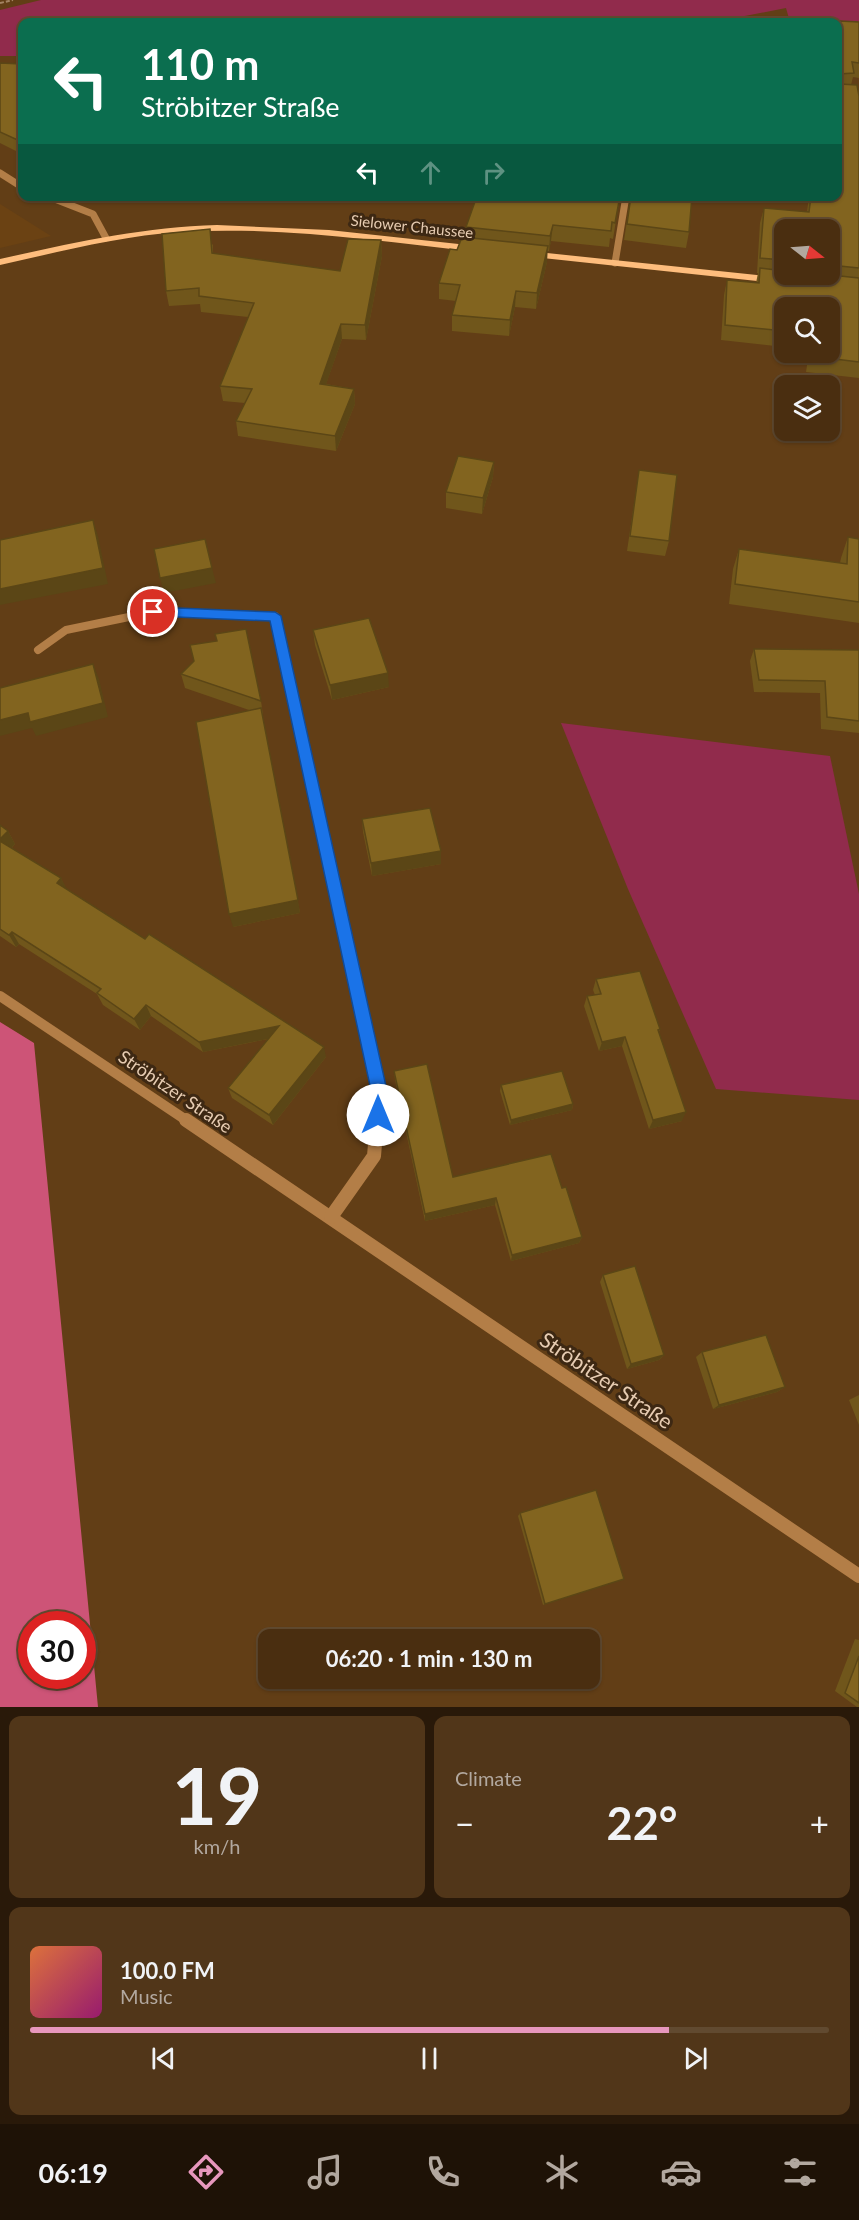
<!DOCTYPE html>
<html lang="en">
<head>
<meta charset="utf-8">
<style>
	:root { --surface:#4a2e10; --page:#513619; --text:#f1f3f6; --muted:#b2a89f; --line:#614a30; --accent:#e797bd }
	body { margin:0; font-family:Lato,sans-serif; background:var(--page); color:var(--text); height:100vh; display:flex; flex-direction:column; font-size:22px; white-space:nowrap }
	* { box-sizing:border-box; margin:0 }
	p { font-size:20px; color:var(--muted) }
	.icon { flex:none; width:33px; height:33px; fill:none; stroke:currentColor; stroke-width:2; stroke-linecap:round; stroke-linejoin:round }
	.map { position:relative; height:1707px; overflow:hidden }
	.panel { display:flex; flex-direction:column; gap:9px; padding:9px; background:#291909; flex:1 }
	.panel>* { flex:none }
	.guide { position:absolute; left:18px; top:18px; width:824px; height:183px; border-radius:12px; box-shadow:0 2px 4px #0004,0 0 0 2px var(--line); background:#0b6e4f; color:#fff; overflow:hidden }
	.needle { width:39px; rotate:107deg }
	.fabs { position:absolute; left:774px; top:219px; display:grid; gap:12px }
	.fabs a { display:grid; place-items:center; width:66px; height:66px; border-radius:12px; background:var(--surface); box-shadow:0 2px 4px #0004,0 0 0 2px var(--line); font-size:30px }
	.speed { position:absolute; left:18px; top:1611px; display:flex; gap:12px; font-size:30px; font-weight:700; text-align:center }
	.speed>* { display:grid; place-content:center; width:78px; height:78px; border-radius:50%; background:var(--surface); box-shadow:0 2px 4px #0004,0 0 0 2px var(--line); line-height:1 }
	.speed .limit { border:9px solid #d22; background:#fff; color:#111 }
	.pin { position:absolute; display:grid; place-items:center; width:51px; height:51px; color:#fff; margin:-26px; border:3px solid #fff; border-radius:50%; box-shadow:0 2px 6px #0007 }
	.me { position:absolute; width:66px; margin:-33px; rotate:0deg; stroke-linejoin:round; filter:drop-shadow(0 0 4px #0008) }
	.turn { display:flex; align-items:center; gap:21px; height:126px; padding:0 24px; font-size:27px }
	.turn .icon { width:78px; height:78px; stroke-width:2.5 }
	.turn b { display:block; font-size:42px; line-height:51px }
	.lanes { display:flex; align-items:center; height:57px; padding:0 24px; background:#0003; justify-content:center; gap:30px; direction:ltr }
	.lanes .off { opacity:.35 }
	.big { font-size:45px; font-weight:700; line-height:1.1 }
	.panel .card { flex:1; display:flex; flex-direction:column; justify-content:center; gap:9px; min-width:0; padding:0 21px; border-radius:12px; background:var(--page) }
	.panel .dial { align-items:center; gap:0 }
	.dial b { font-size:78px; line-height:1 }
	.song { display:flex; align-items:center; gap:18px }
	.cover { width:72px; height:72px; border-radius:9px; background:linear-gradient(135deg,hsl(20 70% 55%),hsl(320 70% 35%)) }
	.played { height:6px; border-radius:3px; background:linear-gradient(90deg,var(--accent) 80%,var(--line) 80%) }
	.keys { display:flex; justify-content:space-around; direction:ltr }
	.heat { display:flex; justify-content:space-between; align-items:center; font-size:33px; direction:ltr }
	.panel .tiles { flex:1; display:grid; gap:9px; grid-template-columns:1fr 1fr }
	.card:last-child { grid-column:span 2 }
	.trip { position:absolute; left:258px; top:1629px; width:342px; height:60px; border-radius:12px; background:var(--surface); box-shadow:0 2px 4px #0004,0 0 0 2px var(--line); font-weight:700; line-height:60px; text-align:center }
	.tab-bar { display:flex; height:96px; justify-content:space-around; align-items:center; background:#1e1206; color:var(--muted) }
	.tab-bar .icon { width:42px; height:42px }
	.tab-bar .selected { color:var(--accent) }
	.tab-bar b { font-size:27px; color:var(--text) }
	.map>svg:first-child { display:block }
</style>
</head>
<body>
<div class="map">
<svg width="859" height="1707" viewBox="0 0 859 1707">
	<rect width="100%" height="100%" fill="#623e16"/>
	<polygon fill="#6b4213" points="0,204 51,236 0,248"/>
	<g fill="#912b4c">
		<polygon points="41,0 859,0 859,32 837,30 837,22 790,22 786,8 714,22 636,17 634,22 22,22 22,56 0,56 0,10"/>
		<polygon points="561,723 830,756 859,894 859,1100 716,1089 628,889"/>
	</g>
	<path fill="#cd5477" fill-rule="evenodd" d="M 0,1022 L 34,1043 L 98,1707 L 0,1707 ZM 32,1624 L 82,1624 L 82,1676 L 32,1676 Z"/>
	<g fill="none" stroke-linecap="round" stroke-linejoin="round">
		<polyline stroke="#a48463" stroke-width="2" stroke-dasharray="4 2" stroke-linecap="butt" points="0,3 13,0"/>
		<g stroke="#b37e47" stroke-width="7">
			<polyline points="0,173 22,187"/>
			<polyline points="47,196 93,214 106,238"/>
			<polyline points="615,263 626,196"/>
		</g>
		<polyline stroke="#b37e47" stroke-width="8" points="38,650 66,630 153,612 275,616 284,658"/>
		<g stroke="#b37e47" stroke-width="10">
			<polyline points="284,657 380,1095 377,1122"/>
			<polyline points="0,996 189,1122"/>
		</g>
		<g stroke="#b37e47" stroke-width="14">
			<polyline points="186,1120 859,1576"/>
			<polyline points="331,1217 374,1156 377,1120"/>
		</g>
		<g fill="#febd7d" fill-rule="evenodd">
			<path d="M 217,225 L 329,230 L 477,246 L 482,249 L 477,252 C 379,241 279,226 180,232 C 119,236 59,252 0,265 L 0,259 C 72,243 143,227 217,225 Z"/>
			<polygon points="528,251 775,277 780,280 775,283 524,256 523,254"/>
		</g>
	</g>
	<g fill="#70561b" fill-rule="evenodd">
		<path d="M 840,21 L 859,22 L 859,78 L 853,77 L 851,85 L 859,96 L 859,378 L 806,372 L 809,352 L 830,352 L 830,308 L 784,308 L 784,347 L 721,340 L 724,295 L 727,280 L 756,283 L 758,273 L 757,273 L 760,223 L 764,208 L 807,212 L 809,196 L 837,196 L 837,31 ZM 784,230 L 830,230 L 830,274 L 784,274 Z"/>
		<polygon points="0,63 22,64 22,154 0,143"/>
		<polygon points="477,196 620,196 613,239 610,238 609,247 551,241 549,251 547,251 547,262 536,309 515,307 509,336 452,331 452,315 456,301 439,299 439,283 466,237 466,227"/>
		<polygon points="631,196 689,232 686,248 624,240"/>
		<polygon points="381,240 382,256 366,340 342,339 326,384 354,389 355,404 336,451 238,436 236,421 245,403 223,401 220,386 248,317 201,312 200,304 169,306 166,291 213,244 213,253 340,271"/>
		<polygon points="494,462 493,477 482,514 446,508 446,492"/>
		<polygon points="639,470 669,541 665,556 627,551"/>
		<polygon points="848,537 859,539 859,623 729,604 733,569 739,549 840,563 841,558"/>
		<polygon points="313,630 389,687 332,700 315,645"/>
		<polygon points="754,649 859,650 859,733 821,729 820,693 754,692 750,661"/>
		<polygon points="181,674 261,701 263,715 262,715 300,913 233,927 249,710 185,688"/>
		<polygon points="362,819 441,864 372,876 363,832"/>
		<polygon points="0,825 8,831 15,844 12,848 61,878 66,889 326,1057 273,1125 232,1098 228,1088 268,1039 203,1052 151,1016 140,1030 103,1005 97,994 19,944 16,947 0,936"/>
		<polygon points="596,979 660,1029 659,1032 682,1121 649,1129 622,1046 599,1051 584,1006 587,996 595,995 593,990"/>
		<polygon points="394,1071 453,1177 562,1188 582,1237 579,1243 511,1261 495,1205 425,1221 395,1080"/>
		<polygon points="501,1085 573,1104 572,1110 510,1125 500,1091"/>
		<polygon points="603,1275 664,1355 659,1360 627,1369 600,1282"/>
		<polygon points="702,1352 785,1387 777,1392 713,1409 696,1357"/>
		<polygon points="859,1395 859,1425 849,1400"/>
		<polygon points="520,1513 545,1604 543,1605 518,1516"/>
		<polygon points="855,1639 859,1640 859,1707 857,1707 835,1691"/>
	</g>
	<g fill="#5b4616">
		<polygon points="553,225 551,241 549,251 550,236"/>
		<polygon points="381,240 382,256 366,340 365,325"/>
		<polygon points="548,246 547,262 536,309 537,293"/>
		<polygon points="516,291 515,307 509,336 510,320"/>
		<polygon points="341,324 342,339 321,399 320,384"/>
		<polygon points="354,389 355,404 336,451 335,436"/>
		<polygon points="494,462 493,477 482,514 483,498"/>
		<polygon points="93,520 98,536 108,584 0,605 0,589"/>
		<polygon points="212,568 216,583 164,593 160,578"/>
		<polygon points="93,664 99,679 108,717 36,736 32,728 0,736 0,720 28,713"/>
		<polygon points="388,673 389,687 332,700 330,685"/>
		<polygon points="8,831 15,844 7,853 0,841 0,839"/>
		<polygon points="441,851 441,864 372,876 371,863"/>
		<polygon points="61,878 68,891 57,883"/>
		<polygon points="298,900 300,913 233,927 229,914"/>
		<polygon points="12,932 19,944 16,947 9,935"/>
		<polygon points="146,1005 151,1016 140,1030 134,1019"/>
		<polygon points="279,1026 282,1036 203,1052 199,1042"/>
		<polygon points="625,1037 622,1046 599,1051 602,1042"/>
		<polygon points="324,1047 326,1057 273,1125 269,1115"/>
		<polygon points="573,1104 572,1110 510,1125 511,1120"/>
		<polygon points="686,1112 682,1121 649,1129 653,1120"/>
		<polygon points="496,1198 495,1205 425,1221 425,1214"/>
		<polygon points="582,1237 579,1243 511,1261 512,1255"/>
		<polygon points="664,1355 659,1360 627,1369 631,1364"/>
		<polygon points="785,1387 777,1392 713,1409 719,1405"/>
	</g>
	<g fill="#82641f" stroke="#5b4616" stroke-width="1.5">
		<polygon points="840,21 859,22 859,63 852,62 854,73 839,74 837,77 837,35 842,36"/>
		<polygon points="0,63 22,64 22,142 0,132"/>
		<polygon points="837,81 840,84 857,85 859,96 859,268 830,265 830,230 784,230 784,260 760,258 764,208 809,212 811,196 837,196"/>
		<polygon points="477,196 620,196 615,223 612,222 611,231 553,225 550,236 466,227"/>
		<polygon points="631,196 692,196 689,232 627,224"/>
		<polygon points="210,229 212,253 340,271 348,239 381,240 365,325 341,324 320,384 354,389 335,436 236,421 252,389 220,386 254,303 199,296 199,288 166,291 162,234"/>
		<polygon points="462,237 548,246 537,293 516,291 510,320 452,315 460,285 439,283 450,249 457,250"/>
		<polygon points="760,268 784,271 784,274 821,274 859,278 859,362 811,356 812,352 830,352 830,308 784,308 784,331 725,325 727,280 759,283"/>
		<polygon points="458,456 494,462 483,498 446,492"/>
		<polygon points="639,470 677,475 669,541 630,536"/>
		<polygon points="93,520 103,568 0,589 0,540"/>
		<polygon points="848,537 859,539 859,602 735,584 739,549 847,564"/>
		<polygon points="205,539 212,568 160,578 154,549"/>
		<polygon points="369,618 388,673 330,685 313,630"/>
		<polygon points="246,629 261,701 181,674 194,661 190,645 217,641 215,634"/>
		<polygon points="754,649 859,650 859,721 827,717 825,681 759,680"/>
		<polygon points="93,664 103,703 30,722 28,713 0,720 0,688"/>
		<polygon points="261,708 298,900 229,914 196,722"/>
		<polygon points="430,808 441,851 371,863 362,819"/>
		<polygon points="0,825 8,831 0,839"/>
		<polygon points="0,841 61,878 57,883 145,939 149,934 324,1047 269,1115 228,1088 279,1026 199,1042 146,1005 134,1019 97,993 101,989 12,932 9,935 0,929"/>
		<polygon points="640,971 660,1029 658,1030 686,1112 653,1120 625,1037 602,1042 587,996 601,994 596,979"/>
		<polygon points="427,1064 453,1177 551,1154 562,1188 566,1187 582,1237 512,1255 496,1198 425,1214 394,1071"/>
		<polygon points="562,1071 573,1104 511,1120 501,1085"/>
		<polygon points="635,1266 664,1355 631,1364 603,1275"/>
		<polygon points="766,1335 785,1387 719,1405 702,1352"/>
		<polygon points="596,1490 624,1579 545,1604 520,1513"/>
		<polygon points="859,1656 859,1703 845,1693"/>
	</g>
	<polygon fill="#1a73e8" stroke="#114b97" stroke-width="1.5" points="153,607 275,612 281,616 388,1095 384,1120 378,1123 373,1120 370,1115 372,1095 270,621 153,616 147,612"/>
	<g text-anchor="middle" stroke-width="6" stroke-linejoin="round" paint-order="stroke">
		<g font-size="15" fill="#e7ccb2" stroke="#3d2813">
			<text transform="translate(412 227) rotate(6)" y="5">Sielower Chaussee</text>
		</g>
		<g font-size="18" fill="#e7ccb2" stroke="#3d2813">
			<text transform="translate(175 1092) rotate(34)" y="6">Ströbitzer Straße</text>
		</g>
		<g font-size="21" fill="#e7ccb2" stroke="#3d2813">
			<text transform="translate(606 1381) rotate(34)" y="7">Ströbitzer Straße</text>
		</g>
	</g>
</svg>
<div class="fabs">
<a><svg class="needle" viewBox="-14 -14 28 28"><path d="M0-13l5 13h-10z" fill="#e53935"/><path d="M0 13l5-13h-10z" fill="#b2a89f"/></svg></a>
<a><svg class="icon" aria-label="search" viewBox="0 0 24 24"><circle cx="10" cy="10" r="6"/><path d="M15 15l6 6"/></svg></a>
<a><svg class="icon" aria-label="layers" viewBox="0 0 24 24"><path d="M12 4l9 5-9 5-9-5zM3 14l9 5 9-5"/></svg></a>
</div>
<div class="speed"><div class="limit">30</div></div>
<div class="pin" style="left:153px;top:612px;background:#d93025"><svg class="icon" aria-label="arrive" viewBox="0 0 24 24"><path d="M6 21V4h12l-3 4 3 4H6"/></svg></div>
<svg class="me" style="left:378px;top:1115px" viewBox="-20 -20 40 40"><circle r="19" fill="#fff"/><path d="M0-13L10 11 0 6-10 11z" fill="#1a73e8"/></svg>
<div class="trip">06:20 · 1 min · 130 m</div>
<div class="guide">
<div class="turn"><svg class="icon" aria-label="left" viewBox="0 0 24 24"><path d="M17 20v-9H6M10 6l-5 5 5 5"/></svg><div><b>110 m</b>Ströbitzer Straße</div></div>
<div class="lanes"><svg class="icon" aria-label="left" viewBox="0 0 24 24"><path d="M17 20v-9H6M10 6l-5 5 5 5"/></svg><svg class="icon off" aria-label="ahead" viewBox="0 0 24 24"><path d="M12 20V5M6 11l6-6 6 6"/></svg><svg class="icon off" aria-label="right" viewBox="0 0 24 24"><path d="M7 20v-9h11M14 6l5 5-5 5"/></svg></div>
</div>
</div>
<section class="panel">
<div class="tiles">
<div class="card dial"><b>19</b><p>km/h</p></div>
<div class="card"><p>Climate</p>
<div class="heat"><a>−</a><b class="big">22°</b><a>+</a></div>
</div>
<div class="card">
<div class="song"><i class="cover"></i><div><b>100.0 FM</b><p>Music</p></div></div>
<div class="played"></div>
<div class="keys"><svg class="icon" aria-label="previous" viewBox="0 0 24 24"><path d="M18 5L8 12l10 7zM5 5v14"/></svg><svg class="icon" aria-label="pause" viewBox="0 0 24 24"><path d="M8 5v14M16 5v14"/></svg><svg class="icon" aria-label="next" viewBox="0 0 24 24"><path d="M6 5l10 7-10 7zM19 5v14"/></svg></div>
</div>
</div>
</section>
<nav class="tab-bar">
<b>06:19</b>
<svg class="icon selected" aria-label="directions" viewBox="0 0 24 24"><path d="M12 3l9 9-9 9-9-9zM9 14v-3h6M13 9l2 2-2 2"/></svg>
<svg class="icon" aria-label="music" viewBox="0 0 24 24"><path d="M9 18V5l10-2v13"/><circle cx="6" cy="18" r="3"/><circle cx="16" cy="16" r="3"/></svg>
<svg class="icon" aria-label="phone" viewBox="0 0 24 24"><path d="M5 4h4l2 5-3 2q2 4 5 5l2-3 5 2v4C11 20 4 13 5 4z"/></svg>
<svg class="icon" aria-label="climate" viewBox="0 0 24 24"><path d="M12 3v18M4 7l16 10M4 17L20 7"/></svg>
<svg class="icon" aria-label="car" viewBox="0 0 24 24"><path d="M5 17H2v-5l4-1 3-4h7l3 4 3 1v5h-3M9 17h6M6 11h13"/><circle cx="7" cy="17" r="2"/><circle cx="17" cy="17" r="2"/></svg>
<svg class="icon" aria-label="filters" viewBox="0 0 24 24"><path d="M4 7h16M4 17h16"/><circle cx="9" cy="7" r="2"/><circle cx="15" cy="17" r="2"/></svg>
</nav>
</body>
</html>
